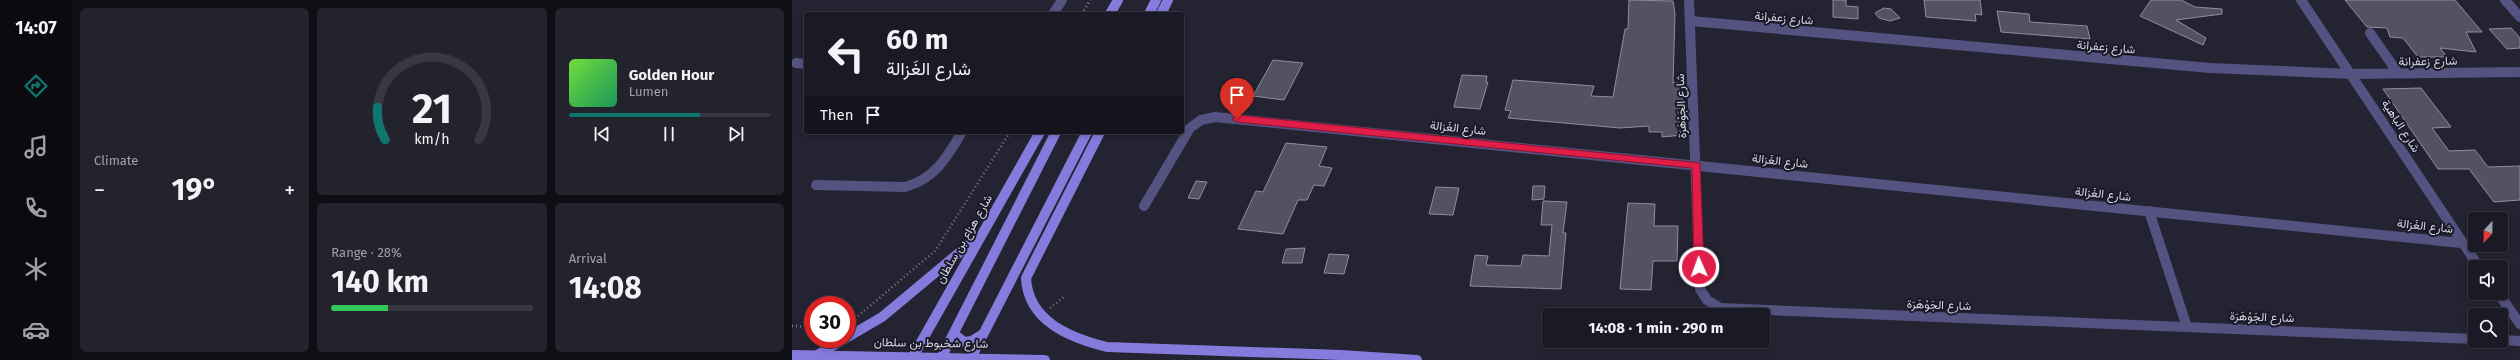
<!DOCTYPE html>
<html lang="en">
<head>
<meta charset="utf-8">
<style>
	:root { --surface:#1a1a26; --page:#23232e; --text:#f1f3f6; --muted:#9fa1a7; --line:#383843; --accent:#0f766e }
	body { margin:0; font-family:"Fira Sans",Vazirmatn,sans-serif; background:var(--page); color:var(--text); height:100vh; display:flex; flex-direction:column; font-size:15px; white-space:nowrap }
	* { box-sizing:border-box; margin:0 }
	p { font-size:13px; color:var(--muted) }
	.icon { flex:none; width:22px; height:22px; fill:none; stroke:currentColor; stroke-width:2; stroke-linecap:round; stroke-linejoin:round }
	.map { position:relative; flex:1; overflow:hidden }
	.panel { display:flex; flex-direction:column; gap:8px; padding:8px; background:#0e0e15; width:720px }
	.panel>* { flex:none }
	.hud { position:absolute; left:12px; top:12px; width:380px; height:122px; border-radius:4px; box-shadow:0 2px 6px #0003,0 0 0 1px var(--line); background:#1a1a26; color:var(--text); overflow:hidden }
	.needle { width:26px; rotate:202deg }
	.fabs { position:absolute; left:1676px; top:212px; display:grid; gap:8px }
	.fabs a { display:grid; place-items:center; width:40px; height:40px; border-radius:4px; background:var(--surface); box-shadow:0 2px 6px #0003,0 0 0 1px var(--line); font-size:20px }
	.speed { position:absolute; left:12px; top:296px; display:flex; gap:8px; font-size:20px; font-weight:700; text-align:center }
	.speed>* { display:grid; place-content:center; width:52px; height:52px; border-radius:50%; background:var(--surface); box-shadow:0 2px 6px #0003,0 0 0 1px var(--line); line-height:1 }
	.speed .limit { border:6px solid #d22; background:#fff; color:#111 }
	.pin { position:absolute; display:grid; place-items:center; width:34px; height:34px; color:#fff; margin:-41px -17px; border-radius:50% 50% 50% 0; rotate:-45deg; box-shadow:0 0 4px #0007 }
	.pin .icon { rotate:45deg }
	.me { position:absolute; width:44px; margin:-22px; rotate:358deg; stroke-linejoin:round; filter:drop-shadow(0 0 3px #0008) }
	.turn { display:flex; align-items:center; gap:14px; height:84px; padding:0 16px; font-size:18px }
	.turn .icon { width:52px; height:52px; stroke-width:2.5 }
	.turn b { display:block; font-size:28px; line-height:34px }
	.then { display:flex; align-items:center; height:38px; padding:0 16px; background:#0003; gap:8px; font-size:15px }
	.big { font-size:30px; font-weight:700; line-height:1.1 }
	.panel .tile { flex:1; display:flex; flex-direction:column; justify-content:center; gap:6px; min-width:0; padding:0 14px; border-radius:6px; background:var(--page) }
	.panel .dial { align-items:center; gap:0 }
	.dial svg { height:104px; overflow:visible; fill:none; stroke:var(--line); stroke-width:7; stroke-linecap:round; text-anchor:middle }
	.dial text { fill:var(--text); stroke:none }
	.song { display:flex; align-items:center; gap:12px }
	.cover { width:48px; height:48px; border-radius:6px; background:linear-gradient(135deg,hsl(100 70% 55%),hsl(150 70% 35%)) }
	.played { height:4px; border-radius:2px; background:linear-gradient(90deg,var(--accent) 65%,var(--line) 65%) }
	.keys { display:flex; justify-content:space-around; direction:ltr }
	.heat { display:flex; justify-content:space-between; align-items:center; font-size:22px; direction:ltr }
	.charge { height:6px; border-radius:3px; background:linear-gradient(90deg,#34c759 28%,var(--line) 0) }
	.panel .tiles { flex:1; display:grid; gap:8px; grid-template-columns:repeat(3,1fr) }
	.tile:first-child { grid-row:span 2 }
	.trip { position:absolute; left:750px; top:308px; width:228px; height:40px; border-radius:4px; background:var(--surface); box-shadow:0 2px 6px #0003,0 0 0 1px var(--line); font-weight:700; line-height:40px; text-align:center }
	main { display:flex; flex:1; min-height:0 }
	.tab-bar { display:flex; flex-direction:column; width:72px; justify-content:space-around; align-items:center; background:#0a0a0f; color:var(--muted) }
	.tab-bar .icon { width:28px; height:28px }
	.tab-bar .active { color:var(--accent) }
	.tab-bar b { font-size:18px; color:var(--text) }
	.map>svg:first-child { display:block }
</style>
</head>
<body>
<main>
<nav class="tab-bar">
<b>14:07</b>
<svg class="icon active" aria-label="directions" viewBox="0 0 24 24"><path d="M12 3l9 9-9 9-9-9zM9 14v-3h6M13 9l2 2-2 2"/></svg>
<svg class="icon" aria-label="music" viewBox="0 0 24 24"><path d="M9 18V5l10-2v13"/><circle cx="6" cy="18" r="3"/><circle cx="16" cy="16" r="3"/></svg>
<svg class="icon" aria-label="phone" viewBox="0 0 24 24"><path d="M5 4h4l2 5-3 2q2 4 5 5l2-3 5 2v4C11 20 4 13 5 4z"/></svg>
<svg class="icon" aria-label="climate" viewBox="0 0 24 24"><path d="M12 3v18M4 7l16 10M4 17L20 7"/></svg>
<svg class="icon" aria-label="car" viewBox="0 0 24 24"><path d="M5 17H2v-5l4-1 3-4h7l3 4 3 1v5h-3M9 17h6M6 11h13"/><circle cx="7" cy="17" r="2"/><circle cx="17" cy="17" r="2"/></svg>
</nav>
<section class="panel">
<div class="tiles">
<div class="tile"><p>Climate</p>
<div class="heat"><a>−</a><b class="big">19°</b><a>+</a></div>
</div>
<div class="tile dial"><svg viewBox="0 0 100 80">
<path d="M14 69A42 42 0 1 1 86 69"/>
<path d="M14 69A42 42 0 0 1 8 44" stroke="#0f766e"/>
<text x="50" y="56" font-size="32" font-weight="700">21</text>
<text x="50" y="72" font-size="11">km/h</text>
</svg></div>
<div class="tile">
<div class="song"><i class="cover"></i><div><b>Golden Hour</b><p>Lumen</p></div></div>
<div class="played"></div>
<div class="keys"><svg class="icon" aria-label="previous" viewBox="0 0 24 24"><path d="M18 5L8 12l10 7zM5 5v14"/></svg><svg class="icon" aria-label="pause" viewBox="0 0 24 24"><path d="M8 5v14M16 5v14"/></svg><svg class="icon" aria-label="next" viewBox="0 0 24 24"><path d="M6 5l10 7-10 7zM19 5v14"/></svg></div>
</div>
<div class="tile"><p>Range · 28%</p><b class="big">140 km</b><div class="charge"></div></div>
<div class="tile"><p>Arrival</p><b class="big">14:08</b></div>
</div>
</section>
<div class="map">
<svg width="1728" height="360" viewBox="0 0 1728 360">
	<rect width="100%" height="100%" fill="#232332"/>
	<g fill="#535263" stroke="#8e8ea1">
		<polygon points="837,0 881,1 883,14 881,83 890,83 891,135 870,137 870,132 857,132 857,126 828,128 716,118 719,111 713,110 721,80 802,86 799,96 821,97 833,29 836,29"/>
		<polygon points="1041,0 1054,0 1054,6 1066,7 1066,19 1041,17"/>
		<polygon points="1132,0 1188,0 1190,15 1183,14 1184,21 1134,17"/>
		<polygon points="1359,0 1389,0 1403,7 1430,9 1430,14 1384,20 1414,38 1411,45 1348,16"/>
		<polygon points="1553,0 1663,0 1690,32 1674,32 1684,52 1648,48 1655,57 1626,57 1611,38 1598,37 1595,28 1575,27"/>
		<polygon points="1092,8 1099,9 1108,18 1098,21 1087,18 1083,13"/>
		<polygon points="1205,11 1237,14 1238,22 1295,26 1298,39 1209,32"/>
		<polygon points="1719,28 1728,38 1728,48 1715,49 1697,29"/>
		<polygon points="481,60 511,63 492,100 461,96"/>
		<polygon points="670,75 695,76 694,82 696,82 688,109 662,107"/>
		<polygon points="1629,88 1659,127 1640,128 1657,151 1683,150 1696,167 1728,166 1728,200 1702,202 1677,169 1646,169 1591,89"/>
		<polygon points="494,143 535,147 527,166 540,168 532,186 522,185 515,200 506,200 491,234 446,229 464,191 471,192"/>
		<polygon points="404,181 415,182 407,199 396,198"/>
		<polygon points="741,186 753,186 752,199 740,200"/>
		<polygon points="644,187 667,188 661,215 637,214"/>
		<polygon points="751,201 775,202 771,233 774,233 769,289 678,286 683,255 696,256 694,265 729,266 731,255 757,256 760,225 749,225"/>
		<polygon points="836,203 863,204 862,226 886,226 885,261 861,261 859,290 828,289"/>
		<polygon points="513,248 510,263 490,263 494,249"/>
		<polygon points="537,254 557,255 552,274 532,273"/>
	</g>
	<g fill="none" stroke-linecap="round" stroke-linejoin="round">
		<g stroke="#7b7b88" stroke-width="2.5" stroke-dasharray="1 3" stroke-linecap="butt">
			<polyline points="290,14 298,0"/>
			<polyline points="258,308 273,296"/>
			<polyline points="66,316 143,251 218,132"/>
			<polyline points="0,326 21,327"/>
		</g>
		<g stroke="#555181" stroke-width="10">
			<polyline points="897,0 908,289 915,300 928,308 1683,339"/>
			<polyline points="1509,0 1687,267"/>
			<polyline points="1713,0 1728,17"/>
			<polyline points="261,14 270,0"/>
			<polyline points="899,21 1418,68 1560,74 1728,72"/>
			<polyline points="1578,33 1606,73"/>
			<polyline points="4,63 14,64"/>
			<path d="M 24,185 L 113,187 C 143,179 155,157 170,132"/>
			<polyline points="352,206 398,128 409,120 423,117 1669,243"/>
			<polyline points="1357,211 1395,327"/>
			<polyline points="1706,293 1728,324"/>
			<polyline points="1709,340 1728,341"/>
		</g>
		<g stroke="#867add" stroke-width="10">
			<polyline points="318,14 326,0"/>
			<polyline points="357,14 364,0"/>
			<polyline points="369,14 376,0"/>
			<path d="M 308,132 L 234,278 C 236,321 278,338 315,347 L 549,355 L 625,360"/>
			<polyline points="162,334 172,342 180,341 191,334"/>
			<polyline points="0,355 253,360"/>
			<polyline points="25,355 90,317 186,237"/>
			<polyline points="119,360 248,132"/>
			<polyline points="148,360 264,132"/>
			<polyline points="178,360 295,132"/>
		</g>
	</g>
	<polygon fill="#e11d48" stroke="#92132f" points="445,115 908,163 912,267 907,271 902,267 900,168 445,122 440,119"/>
	<g text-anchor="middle" stroke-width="4" stroke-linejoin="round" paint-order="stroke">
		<g font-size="12" fill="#d6d6e0" stroke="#1a1928">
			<text transform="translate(992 18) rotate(5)" y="4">شارع زعفرانة</text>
			<text transform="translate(1314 47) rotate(5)" y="4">شارع زعفرانة</text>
			<text transform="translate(1636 61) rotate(-1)" y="4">شارع زعفرانة</text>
			<text transform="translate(889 106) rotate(-92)" y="4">شارع الجَوْهَرَة</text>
			<text transform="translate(1609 126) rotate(57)" y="4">شارع الباهية</text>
			<text transform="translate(666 128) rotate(6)" y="4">شارع الغَزالة</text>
			<text transform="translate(988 161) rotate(6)" y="4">شارع الغَزالة</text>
			<text transform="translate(1311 194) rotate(6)" y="4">شارع الغَزالة</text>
			<text transform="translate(1633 226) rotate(6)" y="4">شارع الغَزالة</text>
			<text transform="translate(172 239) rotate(-60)" y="4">شارع هزاع بن سلطان</text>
			<text transform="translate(1147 305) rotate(2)" y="4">شارع الجَوْهَرَة</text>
			<text transform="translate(1470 317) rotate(2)" y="4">شارع الجَوْهَرَة</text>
			<text transform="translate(139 343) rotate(1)" y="4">شارع شخبوط بن سلطان</text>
		</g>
	</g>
</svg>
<div class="fabs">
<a><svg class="needle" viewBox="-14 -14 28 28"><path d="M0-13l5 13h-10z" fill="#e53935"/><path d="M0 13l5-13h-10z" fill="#9fa1a7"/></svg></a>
<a><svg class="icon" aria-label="sound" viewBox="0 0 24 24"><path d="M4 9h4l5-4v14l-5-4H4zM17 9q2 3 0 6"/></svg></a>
<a><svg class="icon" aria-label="search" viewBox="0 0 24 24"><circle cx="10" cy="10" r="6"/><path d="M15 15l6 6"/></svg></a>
</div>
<div class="speed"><div class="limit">30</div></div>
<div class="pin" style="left:445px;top:119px;background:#d93025"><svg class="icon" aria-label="arrive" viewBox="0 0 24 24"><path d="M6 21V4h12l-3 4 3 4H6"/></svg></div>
<svg class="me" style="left:907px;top:267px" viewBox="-20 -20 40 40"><circle r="17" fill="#e11d48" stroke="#fff" stroke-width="3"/><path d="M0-11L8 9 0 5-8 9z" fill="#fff"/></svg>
<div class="trip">14:08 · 1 min · 290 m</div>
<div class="hud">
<div class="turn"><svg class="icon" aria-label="left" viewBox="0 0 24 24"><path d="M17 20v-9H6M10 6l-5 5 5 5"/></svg><div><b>60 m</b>شارع الغَزالة</div></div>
<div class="then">Then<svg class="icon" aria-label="arrive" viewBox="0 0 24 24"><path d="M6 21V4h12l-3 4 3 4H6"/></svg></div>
</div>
</div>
</main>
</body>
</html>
